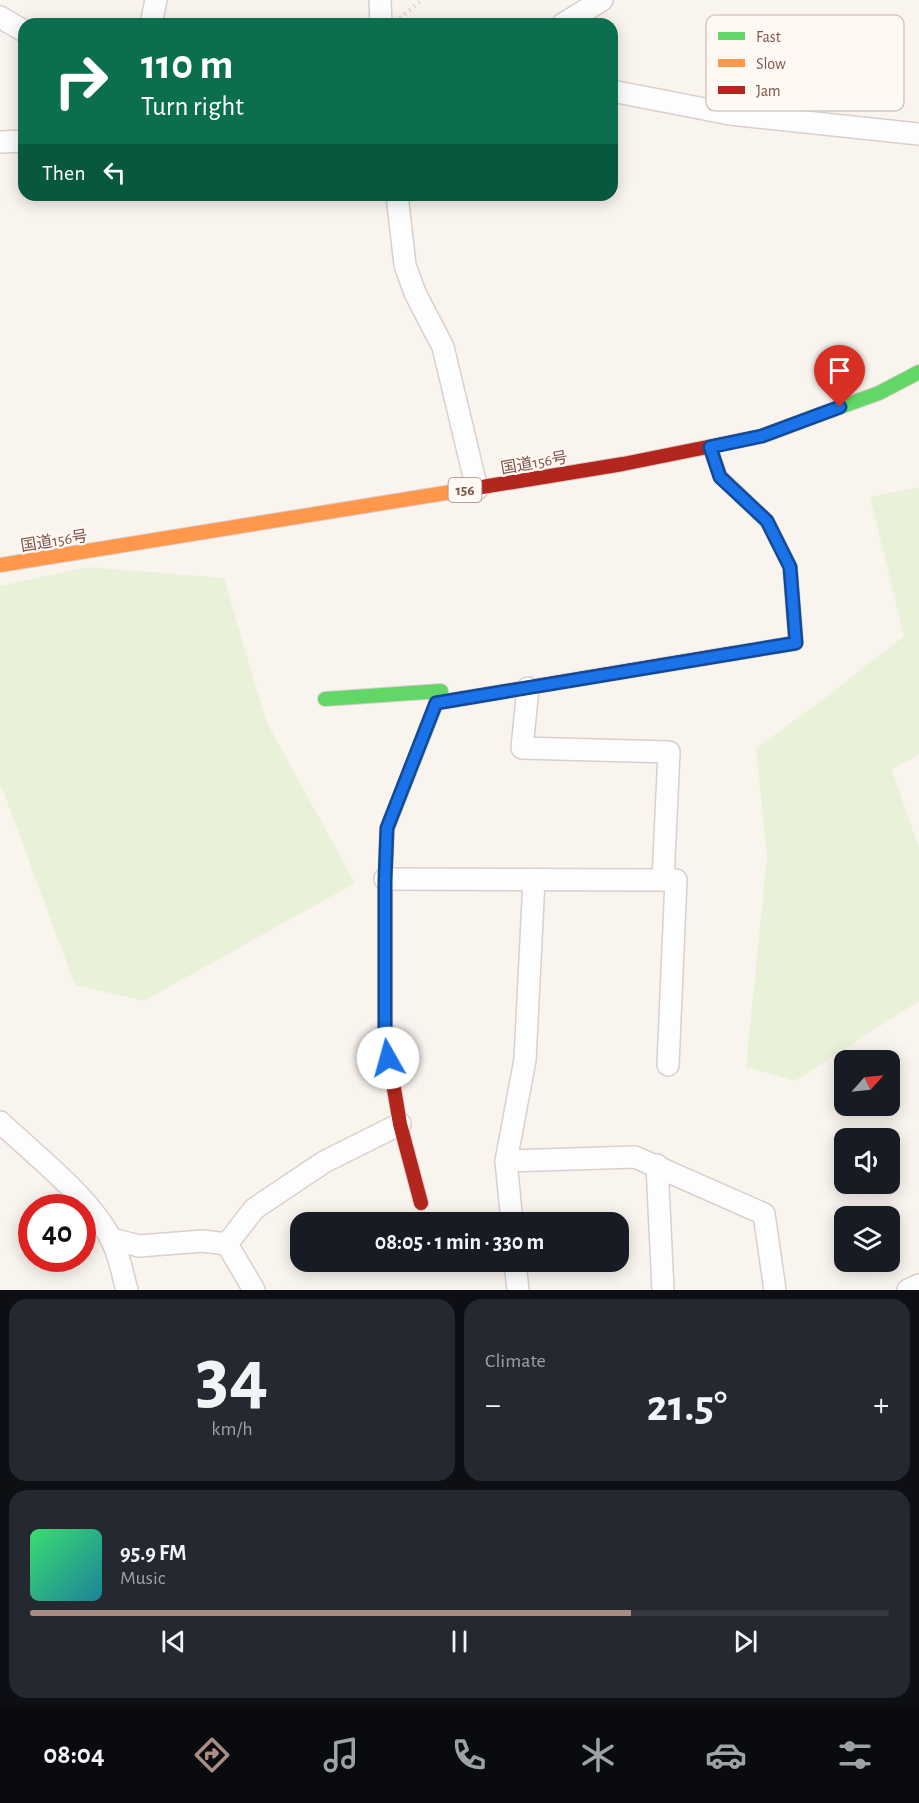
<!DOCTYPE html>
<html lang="en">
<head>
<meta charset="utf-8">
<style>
	:root { --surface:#171b24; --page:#242831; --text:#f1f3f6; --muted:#9ea1a6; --line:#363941; --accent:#a98c84 }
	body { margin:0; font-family:"Alegreya Sans","Noto Sans JP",sans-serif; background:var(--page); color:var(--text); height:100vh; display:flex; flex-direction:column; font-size:22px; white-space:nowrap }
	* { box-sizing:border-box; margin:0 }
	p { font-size:20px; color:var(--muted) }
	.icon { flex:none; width:33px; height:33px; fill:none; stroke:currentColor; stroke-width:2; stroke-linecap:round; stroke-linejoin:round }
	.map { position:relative; height:1290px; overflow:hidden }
	.side { display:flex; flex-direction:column; gap:9px; padding:9px; background:#0d0f14; flex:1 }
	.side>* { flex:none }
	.top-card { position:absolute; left:18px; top:18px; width:600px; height:183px; border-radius:18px; box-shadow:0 3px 15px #0003; background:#0b6e4f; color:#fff; overflow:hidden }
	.needle { width:39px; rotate:63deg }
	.fabs { position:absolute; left:834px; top:1050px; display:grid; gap:12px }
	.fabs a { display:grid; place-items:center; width:66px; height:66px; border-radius:12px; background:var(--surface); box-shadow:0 3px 15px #0003; font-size:30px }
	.speed { position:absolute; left:18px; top:1194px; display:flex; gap:12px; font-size:30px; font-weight:700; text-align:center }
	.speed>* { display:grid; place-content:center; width:78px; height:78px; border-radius:50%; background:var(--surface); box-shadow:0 3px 15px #0003; line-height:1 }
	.speed .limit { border:9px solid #d22; background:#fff; color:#111 }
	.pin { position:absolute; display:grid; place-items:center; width:51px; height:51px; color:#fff; margin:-62px -26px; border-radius:50% 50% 50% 0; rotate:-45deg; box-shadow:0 0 6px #0007 }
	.pin .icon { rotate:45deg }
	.me { position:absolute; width:66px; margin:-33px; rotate:353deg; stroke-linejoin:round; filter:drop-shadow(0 0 4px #0008) }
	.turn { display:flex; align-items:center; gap:21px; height:126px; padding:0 24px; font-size:27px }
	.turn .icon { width:78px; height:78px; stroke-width:2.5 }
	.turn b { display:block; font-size:42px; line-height:51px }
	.then { display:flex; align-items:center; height:57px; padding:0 24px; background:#0003; gap:12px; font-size:22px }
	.big { font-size:45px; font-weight:700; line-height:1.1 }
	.side .tile { flex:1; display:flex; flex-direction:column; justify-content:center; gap:9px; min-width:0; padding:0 21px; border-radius:18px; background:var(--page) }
	.side .dial { align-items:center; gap:0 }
	.dial b { font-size:78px; line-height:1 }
	.song { display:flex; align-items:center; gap:18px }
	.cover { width:72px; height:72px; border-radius:9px; background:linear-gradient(135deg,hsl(140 70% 55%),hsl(190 70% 35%)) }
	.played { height:6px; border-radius:3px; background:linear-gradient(90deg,var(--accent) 70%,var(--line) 70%) }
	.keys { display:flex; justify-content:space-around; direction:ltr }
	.heat { display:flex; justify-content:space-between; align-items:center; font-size:33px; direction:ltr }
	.side .tiles { flex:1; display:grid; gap:9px; grid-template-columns:1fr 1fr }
	.tile:last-child { grid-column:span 2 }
	.trip { position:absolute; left:290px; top:1212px; width:339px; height:60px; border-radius:18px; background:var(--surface); box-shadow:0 3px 15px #0003; font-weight:700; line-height:60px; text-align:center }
	.tabs { display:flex; height:96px; justify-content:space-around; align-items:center; background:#090b0e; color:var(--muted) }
	.tabs .icon { width:42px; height:42px }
	.tabs .active { color:var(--accent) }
	.tabs b { font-size:27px; color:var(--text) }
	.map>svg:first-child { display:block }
</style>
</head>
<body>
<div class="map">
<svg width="919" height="1290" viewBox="0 0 919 1290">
	<rect width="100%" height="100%" fill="#faf4ef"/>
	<g fill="#eaf1d9">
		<polygon points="919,487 919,754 892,770 919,848 919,1001 795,1081 746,1067 767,857 756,748 817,704 904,636 870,497"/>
		<polygon points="86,567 224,578 266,721 355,883 144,1001 75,985 2,788 0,788 0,586"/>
	</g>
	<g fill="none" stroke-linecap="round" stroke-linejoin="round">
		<defs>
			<g id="street">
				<polyline points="380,0 381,24"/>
				<polyline points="0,17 24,31"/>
				<polyline points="151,24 156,0"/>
				<polyline points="563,24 602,0"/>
				<polyline points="612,91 730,114 919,134"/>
				<polyline points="0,142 24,141"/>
				<polyline points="397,195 405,265 415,293 443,347 477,489"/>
				<polyline points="528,688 522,748 669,752 663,880"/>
				<polyline points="385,879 676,880 668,1065"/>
				<path d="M 0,1122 C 35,1155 88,1196 110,1237 C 119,1252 122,1273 127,1290"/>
				<polyline points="506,1161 635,1157 764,1214 775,1290"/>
				<polyline points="657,1165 663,1290"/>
				<polyline points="512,1222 506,1161 525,1060 534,880"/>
				<polyline points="112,1239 139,1246 203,1241 227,1244 254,1290"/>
				<polyline points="227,1244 254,1209 324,1162 400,1124"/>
				<polyline points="515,1262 518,1290"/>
				<polyline points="908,1290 919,1285"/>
			</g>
			<g id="fast">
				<polyline points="821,414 879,393 919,372"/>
				<polyline points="325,699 441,691 387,829 385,889"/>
			</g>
			<g id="slow">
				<polyline points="710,447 720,476 767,521 790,567 796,643 735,653"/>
				<polyline points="0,565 470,489"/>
			</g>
			<g id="jam">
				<polyline points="470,489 623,464 762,436 821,414"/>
				<polyline points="436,703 735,653"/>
				<polyline points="385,889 385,1036 400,1124 421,1203"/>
			</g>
		</defs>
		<use href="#street" stroke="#d9cfcc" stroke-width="24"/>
		<use href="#fast" stroke="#dbd0cc" stroke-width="16"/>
		<use href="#slow" stroke="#dbd0cc" stroke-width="16"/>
		<use href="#jam" stroke="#dbd0cc" stroke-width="16"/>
		<polyline stroke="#ddd2ce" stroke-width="4" stroke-dasharray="1.5 4.5" stroke-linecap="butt" points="400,18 422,0"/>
		<use href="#street" stroke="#fefdfd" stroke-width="21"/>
		<use href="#fast" stroke="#63d668" stroke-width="14"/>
		<use href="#slow" stroke="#ff974d" stroke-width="14"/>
		<use href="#jam" stroke="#b3261e" stroke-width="14"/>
	</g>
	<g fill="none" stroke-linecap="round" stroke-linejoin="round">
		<defs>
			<polyline id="route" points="388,1058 385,1036 385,879 387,828 436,703 796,643 790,567 767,521 720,477 710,447 762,436 840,407"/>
		</defs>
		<use href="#route" stroke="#114b97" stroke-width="15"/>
		<use href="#route" stroke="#1a73e8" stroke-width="10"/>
	</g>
	<g text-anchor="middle" stroke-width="4.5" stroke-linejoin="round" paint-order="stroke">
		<rect fill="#fff8f3" stroke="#a4857d" stroke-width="1.5" x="448.5" y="478" width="33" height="24" rx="4.5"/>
		<g font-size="15" font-weight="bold" fill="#7d544a">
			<text x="465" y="495">156</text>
		</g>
		<g font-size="16" fill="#7d544a" stroke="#fff8f3">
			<text transform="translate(534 462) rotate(-10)" y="6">国道156号</text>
			<text transform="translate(54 540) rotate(-9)" y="6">国道156号</text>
		</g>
	</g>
	<rect x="706" y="15" width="198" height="96" rx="9" fill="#fff8f3" stroke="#d8c7c0" stroke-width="1.5"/>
	<rect x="718" y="32" width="27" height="8" fill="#63d668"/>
	<rect x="718" y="59" width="27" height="8" fill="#ff974d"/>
	<rect x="718" y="86" width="27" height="8" fill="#b3261e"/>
	<g font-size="16" fill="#7d544a">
		<text x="756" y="42">Fast</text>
		<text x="756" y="69">Slow</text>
		<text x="756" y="96">Jam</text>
	</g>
</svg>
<div class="fabs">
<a><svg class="needle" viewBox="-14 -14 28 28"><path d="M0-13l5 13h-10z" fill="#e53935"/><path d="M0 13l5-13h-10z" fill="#9ea1a6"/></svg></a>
<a><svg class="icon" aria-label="sound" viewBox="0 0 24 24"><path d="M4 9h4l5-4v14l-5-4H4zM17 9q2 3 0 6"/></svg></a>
<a><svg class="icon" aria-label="layers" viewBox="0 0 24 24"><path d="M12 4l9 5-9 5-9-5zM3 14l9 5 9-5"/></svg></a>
</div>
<div class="speed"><div class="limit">40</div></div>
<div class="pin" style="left:840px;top:407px;background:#d93025"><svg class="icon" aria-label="arrive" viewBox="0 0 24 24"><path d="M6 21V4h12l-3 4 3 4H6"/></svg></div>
<svg class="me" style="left:388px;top:1058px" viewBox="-20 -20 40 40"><circle r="19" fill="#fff"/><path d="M0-13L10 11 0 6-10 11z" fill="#1a73e8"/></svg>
<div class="trip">08:05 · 1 min · 330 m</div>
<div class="top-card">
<div class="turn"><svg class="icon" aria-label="right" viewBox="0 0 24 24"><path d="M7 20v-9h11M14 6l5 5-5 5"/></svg><div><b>110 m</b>Turn right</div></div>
<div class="then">Then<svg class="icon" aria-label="left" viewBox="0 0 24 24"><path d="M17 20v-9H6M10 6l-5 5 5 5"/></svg></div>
</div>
</div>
<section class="side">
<div class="tiles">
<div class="tile dial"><b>34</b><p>km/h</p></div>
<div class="tile"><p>Climate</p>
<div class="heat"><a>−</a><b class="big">21.5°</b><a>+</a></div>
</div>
<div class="tile">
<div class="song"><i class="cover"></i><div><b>95.9 FM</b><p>Music</p></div></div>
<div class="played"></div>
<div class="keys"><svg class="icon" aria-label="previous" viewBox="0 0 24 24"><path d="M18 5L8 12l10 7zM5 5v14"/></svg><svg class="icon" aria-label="pause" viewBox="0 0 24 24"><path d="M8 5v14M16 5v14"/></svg><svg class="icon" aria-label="next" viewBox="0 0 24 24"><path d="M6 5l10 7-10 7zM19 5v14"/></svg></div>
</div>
</div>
</section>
<nav class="tabs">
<b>08:04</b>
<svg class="icon active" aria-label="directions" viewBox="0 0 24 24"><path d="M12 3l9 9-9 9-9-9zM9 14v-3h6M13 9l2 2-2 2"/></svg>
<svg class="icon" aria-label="music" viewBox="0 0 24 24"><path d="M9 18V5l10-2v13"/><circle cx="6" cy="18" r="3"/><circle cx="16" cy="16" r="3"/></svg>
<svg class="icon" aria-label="phone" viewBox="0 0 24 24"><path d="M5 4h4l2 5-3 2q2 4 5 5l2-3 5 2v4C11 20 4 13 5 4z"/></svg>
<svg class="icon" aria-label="climate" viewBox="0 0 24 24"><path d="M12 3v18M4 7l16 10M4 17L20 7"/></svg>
<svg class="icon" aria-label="car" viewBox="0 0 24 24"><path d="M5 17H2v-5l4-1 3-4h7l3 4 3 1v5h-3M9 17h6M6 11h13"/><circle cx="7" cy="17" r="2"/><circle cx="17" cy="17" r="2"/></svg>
<svg class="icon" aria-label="filters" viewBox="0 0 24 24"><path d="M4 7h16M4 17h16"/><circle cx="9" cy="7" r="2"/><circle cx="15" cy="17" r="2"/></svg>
</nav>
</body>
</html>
